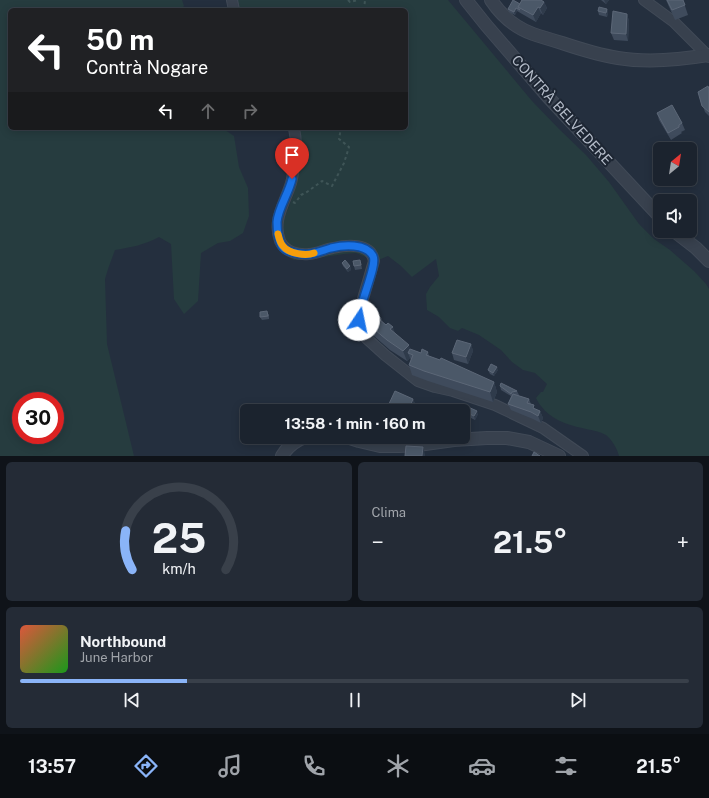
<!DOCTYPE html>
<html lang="it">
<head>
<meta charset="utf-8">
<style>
	:root { --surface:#1b232e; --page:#242b36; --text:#f1f3f6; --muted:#a0a4aa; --line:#39404a; --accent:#8ab4f8 }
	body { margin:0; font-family:"Public Sans",sans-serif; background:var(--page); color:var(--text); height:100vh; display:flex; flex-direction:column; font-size:15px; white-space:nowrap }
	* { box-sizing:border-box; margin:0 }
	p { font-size:13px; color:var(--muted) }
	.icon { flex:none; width:22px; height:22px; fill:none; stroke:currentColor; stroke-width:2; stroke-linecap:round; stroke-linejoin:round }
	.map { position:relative; height:456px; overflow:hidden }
	.drawer { display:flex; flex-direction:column; gap:6px; padding:6px; background:#0f1319; flex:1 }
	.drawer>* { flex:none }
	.banner { position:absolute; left:8px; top:8px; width:400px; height:122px; border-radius:6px; box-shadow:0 2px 10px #0003,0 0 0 1px var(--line); background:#202124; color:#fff; overflow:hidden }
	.needle { width:26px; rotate:30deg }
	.fabs { position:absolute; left:653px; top:142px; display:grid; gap:8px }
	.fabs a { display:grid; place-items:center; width:44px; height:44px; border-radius:6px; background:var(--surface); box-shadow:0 2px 10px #0003,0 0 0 1px var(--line); font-size:20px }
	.speed { position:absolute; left:12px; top:392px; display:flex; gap:8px; font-size:20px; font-weight:700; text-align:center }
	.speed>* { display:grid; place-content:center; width:52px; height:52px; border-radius:50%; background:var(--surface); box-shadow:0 2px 10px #0003,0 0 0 1px var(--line); line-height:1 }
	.speed .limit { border:6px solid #d22; background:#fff; color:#111 }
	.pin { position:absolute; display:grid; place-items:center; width:34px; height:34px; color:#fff; margin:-41px -17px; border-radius:50% 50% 50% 0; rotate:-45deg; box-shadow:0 0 4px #0007 }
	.pin .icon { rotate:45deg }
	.me { position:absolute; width:44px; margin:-22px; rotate:11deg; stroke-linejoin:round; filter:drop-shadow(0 0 3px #0008) }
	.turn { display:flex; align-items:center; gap:14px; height:84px; padding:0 12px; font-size:18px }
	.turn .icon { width:52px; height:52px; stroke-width:2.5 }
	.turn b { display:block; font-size:28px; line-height:34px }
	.lanes { display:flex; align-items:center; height:38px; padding:0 12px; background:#0003; justify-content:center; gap:20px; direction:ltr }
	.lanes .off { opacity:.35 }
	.big { font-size:30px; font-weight:700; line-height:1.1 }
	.drawer .tile { flex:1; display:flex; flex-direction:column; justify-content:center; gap:6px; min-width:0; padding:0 14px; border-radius:6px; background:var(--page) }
	.drawer .dial { align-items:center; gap:0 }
	.dial svg { height:104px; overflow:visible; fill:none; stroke:var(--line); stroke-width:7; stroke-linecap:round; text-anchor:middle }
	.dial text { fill:var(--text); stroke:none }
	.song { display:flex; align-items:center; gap:12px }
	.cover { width:48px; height:48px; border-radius:6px; background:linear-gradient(135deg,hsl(10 70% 55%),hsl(120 70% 35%)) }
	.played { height:4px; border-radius:2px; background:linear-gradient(90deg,var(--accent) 25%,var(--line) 25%) }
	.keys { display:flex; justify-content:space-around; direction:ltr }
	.heat { display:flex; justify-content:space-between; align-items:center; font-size:22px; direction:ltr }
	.drawer .tiles { flex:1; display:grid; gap:6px; grid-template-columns:1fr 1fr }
	.tile:last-child { grid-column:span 2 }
	.trip { position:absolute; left:240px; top:404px; width:230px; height:40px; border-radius:6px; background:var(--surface); box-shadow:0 2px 10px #0003,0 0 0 1px var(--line); font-weight:700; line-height:40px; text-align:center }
	.tab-bar { display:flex; height:64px; justify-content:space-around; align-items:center; background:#0b0e12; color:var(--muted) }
	.tab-bar .icon { width:28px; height:28px }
	.tab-bar .on { color:var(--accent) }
	.tab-bar b { font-size:18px; color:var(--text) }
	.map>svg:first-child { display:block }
</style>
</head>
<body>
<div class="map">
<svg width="709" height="456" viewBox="0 0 709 456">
	<rect width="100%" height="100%" fill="#242f3e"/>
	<g fill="#263c3f" fill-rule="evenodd">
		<path d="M 0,0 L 182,0 L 184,6 L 181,10 L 10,10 L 10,128 L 222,128 L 234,136 L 239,167 L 248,188 L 249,216 L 243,233 L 230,241 L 218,243 L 201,253 L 198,301 L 184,314 L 174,299 L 171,244 L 159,237 C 144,245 132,247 115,250 L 108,269 L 105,279 L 107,344 L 134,456 L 0,456 ZM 21,401 L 55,401 L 55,435 L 21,435 Z"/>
		<path d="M 236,0 L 448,0 L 532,101 L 559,129 L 586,155 L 609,182 L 639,224 L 654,239 L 670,250 L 694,271 L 706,284 L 709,289 L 709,456 L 619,456 C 617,448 612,440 606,435 C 599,431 590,430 582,428 C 567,425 549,418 541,406 C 539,404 537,400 536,398 L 541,392 L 543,392 L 547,384 L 535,373 L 523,370 L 512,362 L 501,350 L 479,335 L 462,328 L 458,331 L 450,328 L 439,317 L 427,310 L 426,294 L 430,287 L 439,276 L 436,259 L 412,277 L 401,266 L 388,256 L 376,261 L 370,261 L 368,258 L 356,253 L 344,254 L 304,260 L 294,260 L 285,255 L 282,251 L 280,229 L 294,193 L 298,172 L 296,128 L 406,128 L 406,10 L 239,10 Z"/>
	</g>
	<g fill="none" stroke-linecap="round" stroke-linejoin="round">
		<defs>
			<g id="minor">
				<polyline points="232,0 234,10"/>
				<polyline points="644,0 674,22 709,57"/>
				<path d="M 294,128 C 297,143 296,150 294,164 C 293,170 293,177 291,183 C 285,203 272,220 280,241 C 285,252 298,255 309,254 C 317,254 325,249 333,248 C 346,245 371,242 374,261 L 358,316 L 359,320 L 364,336 L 385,355 L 418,381 L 435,387 L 453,391 L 495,405 L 520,417 L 543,428 L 583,456"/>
			</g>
			<g id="tertiary">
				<polyline points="466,0 486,25 548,97 660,217"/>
				<path d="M 491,0 C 501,15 516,28 533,34 C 542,37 552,40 562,43 C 580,49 599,55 618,58 C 648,63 679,60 709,55"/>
				<polyline points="674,231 696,248 709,261"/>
				<polyline points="347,437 359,441 380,446 399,446 418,445 454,440 487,438 507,438 529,442 559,456"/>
				<path d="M 282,456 C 287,447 295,441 305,437"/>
			</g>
		</defs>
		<use href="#minor" stroke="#414a57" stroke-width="12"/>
		<use href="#tertiary" stroke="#414a57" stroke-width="14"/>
		<g stroke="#3f5557" stroke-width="2" stroke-dasharray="3 3" stroke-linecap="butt">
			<polyline points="348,0 350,2 358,0"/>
			<polyline points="364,10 365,0"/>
			<polyline points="293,202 295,203 301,195 307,192 322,181 332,186 344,163 349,147 339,139 341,128"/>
		</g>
		<use href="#minor" stroke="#38414e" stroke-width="10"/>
		<use href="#tertiary" stroke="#38414e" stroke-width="12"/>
	</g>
	<g fill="#3f4b5c">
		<polygon points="521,0 541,0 544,2 547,8 543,15 541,13 536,22 517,11 515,15 509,12 508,9 520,4 521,2"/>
		<polygon points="601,0 609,0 606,4"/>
		<polygon points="666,0 683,0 688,15 675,20"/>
		<polygon points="607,9 608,13 607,17 599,15 598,11"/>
		<polygon points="627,14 629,21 628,41 614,40 611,33"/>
		<polygon points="709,89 709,116 705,112 698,92"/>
		<polygon points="657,113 682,123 685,130 681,132 682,133 671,140 659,120"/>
		<polygon points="342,263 350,266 351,270 348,272 343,266"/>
		<polygon points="361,263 362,269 355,270 354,266"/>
		<polygon points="269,314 269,319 262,320 260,317"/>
		<polygon points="381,318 383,322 410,349 421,353 428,352 429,356 494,382 497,392 493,402 428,381 412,375 409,365 411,360 410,358 407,361 390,350 366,329 362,319"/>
		<polygon points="471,344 473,351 468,364 454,360 452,353"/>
		<polygon points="488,370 498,370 494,376 490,374"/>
		<polygon points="500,386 517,391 519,395 517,395 529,399 531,404 535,409 540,411 543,418 541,423 533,419 511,410 508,404 511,396 501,390"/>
		<polygon points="413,399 416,406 413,411 390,411 388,406"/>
		<polygon points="463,411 478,414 475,420 465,415"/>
	</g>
	<g fill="#2f3b4b">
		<polygon points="604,0 609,0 606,4"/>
		<polygon points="544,2 547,8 543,15 540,8"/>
		<polygon points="538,7 541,13 536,22 533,15"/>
		<polygon points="516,8 517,11 515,15 514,12"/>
		<polygon points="607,9 608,13 607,17 606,13"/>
		<polygon points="627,14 629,21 628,41 626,34"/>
		<polygon points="350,266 351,270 348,272 347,269"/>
		<polygon points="393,327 396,336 390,329"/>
		<polygon points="471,344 473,351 468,364 466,357"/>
		<polygon points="409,345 412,355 408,353 410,358 407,361 403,351"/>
		<polygon points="497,367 498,370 494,376 493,373"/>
		<polygon points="494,382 497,392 493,402 490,392"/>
		<polygon points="413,399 416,406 413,411 408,411"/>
		<polygon points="477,411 478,414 475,420 474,416"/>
		<polygon points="540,411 543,418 541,423 538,416"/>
		<polygon points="423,447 425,454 425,456 422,456"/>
	</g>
	<g fill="#4b5868" stroke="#5c6777">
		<polygon points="513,0 520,4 518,7 520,10 516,8 514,12 508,9"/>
		<polygon points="522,0 541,0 544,2 540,8 538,7 533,15 518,7"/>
		<polygon points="667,0 683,0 685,5 672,10"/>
		<polygon points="599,7 607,9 606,13 598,11"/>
		<polygon points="613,11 627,14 626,34 611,33"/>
		<polygon points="708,86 709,89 709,112 702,106 698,92"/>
		<polygon points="672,105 682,123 679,125 679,127 668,133 657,113"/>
		<polygon points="345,260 350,266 347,269 342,263"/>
		<polygon points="360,260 361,265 354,266 353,261"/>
		<polygon points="371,309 381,318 380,320 386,325 388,323 393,327 390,329 409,345 403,351 387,340 362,319"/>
		<polygon points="267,311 268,316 260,317 260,312"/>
		<polygon points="457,340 471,344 466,357 452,353"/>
		<polygon points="410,349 421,353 422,349 428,352 426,355 440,360 441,358 494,382 490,392 424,371 409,365 413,355 408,353"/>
		<polygon points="491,364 497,367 493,373 488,370"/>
		<polygon points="501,383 517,391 512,392 511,394 500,386"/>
		<polygon points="395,391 413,399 408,411 398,411 388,406"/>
		<polygon points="513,394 529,399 527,403 534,405 533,408 540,411 538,416 531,412 508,404"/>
		<polygon points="422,406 437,407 436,411 422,411"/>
		<polygon points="466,406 477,411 474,416 463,411"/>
		<polygon points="406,446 423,447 422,456 405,456"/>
		<polygon points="534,452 540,456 532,456"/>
	</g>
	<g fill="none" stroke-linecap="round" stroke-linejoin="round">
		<defs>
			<path id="route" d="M 292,179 C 289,193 278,208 277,222 C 277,229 278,239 282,246 C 287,253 302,255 310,254 C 317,253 324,250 331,248 C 343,245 366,243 373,256 C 378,266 358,305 359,320"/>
		</defs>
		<use href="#route" stroke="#114b97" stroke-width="10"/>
		<use href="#route" stroke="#1a73e8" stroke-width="7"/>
		<path stroke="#f59e0b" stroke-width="7" d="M 278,234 C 279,238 280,243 283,246 C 289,254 306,256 314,253"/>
	</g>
	<g text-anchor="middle" stroke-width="4" stroke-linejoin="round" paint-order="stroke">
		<g font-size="14" fill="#b4bcc9" stroke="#1d2633">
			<text transform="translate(562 110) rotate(48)" y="5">CONTRÀ BELVEDERE</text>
		</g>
	</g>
</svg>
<div class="fabs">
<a><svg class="needle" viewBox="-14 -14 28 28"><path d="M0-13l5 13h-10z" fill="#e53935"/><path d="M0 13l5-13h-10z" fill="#a0a4aa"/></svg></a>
<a><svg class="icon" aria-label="sound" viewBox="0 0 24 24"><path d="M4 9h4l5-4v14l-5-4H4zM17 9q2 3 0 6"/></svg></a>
</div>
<div class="speed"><div class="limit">30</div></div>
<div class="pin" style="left:292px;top:179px;background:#d93025"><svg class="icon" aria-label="arrive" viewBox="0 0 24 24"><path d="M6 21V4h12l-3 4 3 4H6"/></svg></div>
<svg class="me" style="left:359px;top:320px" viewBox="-20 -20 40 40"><circle r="19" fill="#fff"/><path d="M0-13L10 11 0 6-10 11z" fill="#1a73e8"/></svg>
<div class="trip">13:58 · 1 min · 160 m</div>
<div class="banner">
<div class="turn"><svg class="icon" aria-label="left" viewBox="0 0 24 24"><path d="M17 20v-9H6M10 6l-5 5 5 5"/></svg><div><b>50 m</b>Contrà Nogare</div></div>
<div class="lanes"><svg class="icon" aria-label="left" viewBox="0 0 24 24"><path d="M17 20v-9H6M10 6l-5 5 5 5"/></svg><svg class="icon off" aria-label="ahead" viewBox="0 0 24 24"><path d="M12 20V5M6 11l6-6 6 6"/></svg><svg class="icon off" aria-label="right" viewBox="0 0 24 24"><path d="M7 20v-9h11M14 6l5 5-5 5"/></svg></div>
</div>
</div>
<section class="drawer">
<div class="tiles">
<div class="tile dial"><svg viewBox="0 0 100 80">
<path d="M14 69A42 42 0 1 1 86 69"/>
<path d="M14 69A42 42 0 0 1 9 39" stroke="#8ab4f8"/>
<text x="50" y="56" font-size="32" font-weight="700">25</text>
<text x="50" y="72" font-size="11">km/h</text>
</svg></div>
<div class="tile"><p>Clima</p>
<div class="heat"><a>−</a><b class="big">21.5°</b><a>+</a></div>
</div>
<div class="tile">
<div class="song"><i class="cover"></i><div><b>Northbound</b><p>June Harbor</p></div></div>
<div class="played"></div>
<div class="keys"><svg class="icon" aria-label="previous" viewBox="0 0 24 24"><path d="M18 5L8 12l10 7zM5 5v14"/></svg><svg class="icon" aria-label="pause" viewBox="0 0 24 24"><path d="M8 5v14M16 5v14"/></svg><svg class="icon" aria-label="next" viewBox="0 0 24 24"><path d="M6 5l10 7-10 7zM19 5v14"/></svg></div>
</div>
</div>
</section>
<nav class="tab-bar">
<b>13:57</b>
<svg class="icon on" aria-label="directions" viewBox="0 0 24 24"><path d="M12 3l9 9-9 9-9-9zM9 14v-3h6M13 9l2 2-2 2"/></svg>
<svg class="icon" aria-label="music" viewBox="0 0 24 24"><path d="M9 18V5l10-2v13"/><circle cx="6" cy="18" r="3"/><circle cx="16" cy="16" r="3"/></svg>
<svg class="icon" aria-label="phone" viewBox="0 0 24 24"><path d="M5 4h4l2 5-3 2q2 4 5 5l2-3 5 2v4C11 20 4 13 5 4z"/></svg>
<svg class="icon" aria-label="climate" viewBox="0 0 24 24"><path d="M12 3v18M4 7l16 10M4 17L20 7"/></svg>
<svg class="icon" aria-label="car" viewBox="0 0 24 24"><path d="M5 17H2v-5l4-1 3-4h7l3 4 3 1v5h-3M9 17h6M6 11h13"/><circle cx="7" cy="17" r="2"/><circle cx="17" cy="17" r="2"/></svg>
<svg class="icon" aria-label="filters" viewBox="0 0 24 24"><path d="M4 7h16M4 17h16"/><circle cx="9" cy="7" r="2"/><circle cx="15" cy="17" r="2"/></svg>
<b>21.5°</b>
</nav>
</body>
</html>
